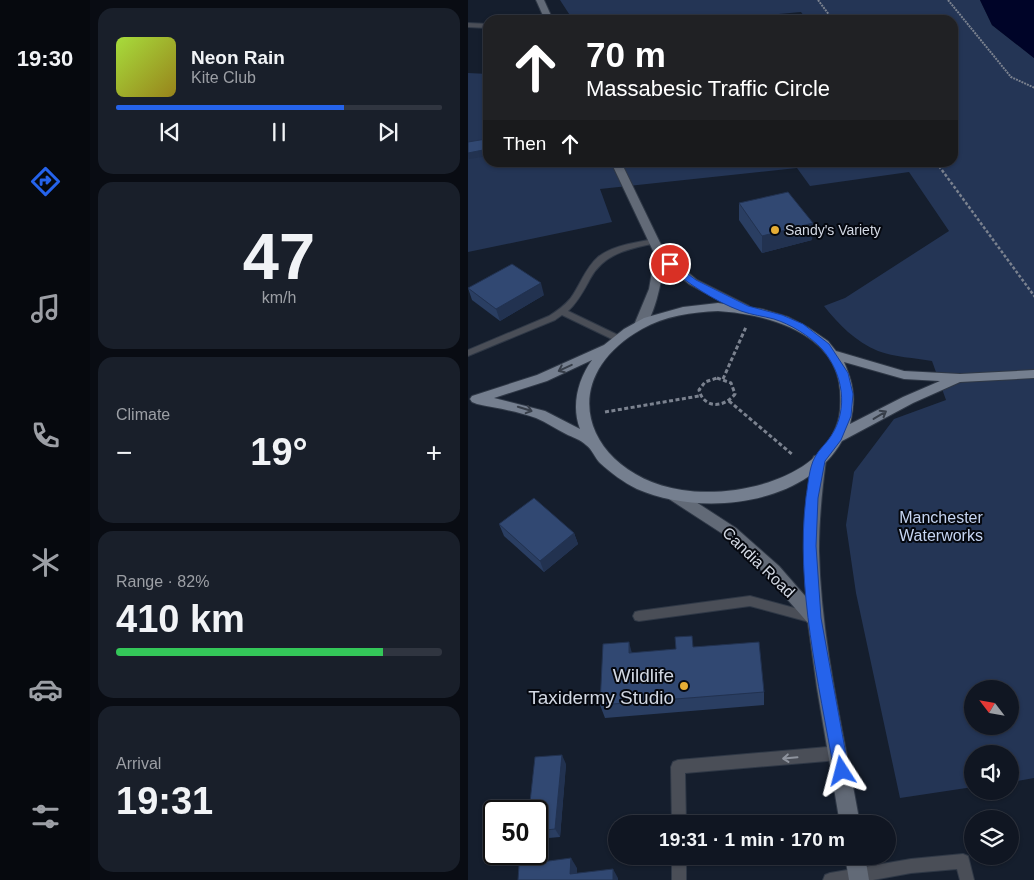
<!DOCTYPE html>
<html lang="en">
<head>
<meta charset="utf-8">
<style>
	:root { --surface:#101622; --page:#191f2a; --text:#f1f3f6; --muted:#9c9fa5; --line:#303540; --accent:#2563eb }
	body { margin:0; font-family:Helvetica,sans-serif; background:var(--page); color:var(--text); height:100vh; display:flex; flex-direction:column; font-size:19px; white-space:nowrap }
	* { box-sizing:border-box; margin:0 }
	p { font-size:16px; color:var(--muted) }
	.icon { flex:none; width:28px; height:28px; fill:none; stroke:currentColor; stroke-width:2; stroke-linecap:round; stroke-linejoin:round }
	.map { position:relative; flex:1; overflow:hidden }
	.sheet { display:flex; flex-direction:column; gap:8px; padding:8px; background:#090c13; width:378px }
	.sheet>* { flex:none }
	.top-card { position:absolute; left:15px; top:15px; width:475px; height:152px; border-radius:15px; box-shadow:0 1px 4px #0004,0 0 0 1px var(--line); background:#202124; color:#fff; overflow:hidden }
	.needle { width:32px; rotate:301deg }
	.buttons { position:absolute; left:496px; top:680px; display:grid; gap:10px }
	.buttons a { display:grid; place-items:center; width:55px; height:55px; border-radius:50%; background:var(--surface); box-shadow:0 1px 4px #0004,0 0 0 1px var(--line); font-size:25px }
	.speed { position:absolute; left:15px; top:800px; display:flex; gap:10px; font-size:25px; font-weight:700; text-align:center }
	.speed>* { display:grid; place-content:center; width:65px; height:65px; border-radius:50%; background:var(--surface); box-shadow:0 1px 4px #0004,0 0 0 1px var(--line); line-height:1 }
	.speed .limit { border:2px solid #111; border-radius:8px; background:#fff; color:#111 }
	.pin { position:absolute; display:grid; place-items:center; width:42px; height:42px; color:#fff; margin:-21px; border:2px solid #fff; border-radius:50%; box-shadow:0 1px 5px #0007 }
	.me { position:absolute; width:55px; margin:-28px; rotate:351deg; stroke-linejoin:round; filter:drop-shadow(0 0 4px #0008) }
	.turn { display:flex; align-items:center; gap:18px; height:105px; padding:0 20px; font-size:22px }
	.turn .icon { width:65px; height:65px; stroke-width:2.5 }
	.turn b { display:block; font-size:35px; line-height:42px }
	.then { display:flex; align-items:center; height:48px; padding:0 20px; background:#0003; gap:10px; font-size:19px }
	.big { font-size:38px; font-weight:700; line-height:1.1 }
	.sheet .widget { flex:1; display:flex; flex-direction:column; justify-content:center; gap:8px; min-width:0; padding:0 18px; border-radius:15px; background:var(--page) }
	.sheet .dial { align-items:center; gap:0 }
	.dial b { font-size:65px; line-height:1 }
	.song { display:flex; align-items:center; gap:15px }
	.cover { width:60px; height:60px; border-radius:8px; background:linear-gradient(135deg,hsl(80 70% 55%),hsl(50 70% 35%)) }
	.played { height:5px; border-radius:2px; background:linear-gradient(90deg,var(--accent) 70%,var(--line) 70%) }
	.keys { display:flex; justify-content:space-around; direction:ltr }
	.heat { display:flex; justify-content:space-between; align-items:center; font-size:28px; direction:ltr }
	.charge { height:8px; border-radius:4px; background:linear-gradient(90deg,#34c759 82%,var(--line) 0) }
	.trip { position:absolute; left:140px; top:815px; width:288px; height:50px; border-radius:25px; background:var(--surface); box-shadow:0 1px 4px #0004,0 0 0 1px var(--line); font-weight:700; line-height:50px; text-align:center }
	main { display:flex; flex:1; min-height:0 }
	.tabs { display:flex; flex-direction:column; width:90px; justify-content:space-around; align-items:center; background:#06090e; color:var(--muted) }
	.tabs .icon { width:35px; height:35px }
	.tabs .selected { color:var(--accent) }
	.tabs b { font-size:22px; color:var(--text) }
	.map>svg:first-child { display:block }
</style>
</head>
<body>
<main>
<nav class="tabs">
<b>19:30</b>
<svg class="icon selected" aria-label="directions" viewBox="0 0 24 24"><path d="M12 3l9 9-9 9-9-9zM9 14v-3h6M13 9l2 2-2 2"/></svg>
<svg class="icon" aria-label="music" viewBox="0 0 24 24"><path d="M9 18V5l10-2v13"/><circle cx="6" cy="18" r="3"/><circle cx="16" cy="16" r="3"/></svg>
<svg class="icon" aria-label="phone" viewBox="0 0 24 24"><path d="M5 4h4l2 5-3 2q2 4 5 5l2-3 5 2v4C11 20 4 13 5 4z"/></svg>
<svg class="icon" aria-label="climate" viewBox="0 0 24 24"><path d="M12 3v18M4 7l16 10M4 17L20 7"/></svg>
<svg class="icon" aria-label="car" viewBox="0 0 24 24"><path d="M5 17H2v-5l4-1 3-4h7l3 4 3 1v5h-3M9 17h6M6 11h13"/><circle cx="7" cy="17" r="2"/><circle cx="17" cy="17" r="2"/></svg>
<svg class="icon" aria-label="filters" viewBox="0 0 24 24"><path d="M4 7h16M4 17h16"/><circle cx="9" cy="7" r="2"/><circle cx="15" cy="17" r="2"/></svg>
</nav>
<section class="sheet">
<div class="widget">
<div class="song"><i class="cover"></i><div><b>Neon Rain</b><p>Kite Club</p></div></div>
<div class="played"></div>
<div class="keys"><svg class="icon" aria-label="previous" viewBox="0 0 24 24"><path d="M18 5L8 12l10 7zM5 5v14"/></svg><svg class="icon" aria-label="pause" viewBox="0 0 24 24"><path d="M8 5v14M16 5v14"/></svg><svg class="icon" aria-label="next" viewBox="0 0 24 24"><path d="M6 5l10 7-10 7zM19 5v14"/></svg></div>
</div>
<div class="widget dial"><b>47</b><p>km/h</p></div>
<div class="widget"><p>Climate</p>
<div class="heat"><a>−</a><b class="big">19°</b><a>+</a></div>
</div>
<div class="widget"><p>Range · 82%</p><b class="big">410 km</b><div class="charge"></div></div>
<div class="widget"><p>Arrival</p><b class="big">19:31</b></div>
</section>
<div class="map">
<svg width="567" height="880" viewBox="0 0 567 880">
	<rect width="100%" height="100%" fill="#151e2d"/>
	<path fill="#243555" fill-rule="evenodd" d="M 92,0 L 512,0 L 524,25 L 566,58 L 566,778 L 543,782 L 542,754 L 505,754 L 505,787 L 432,798 L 388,593 L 378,525 L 386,472 L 426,419 L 478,400 L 464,361 C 447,358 426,357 410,351 C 388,342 370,324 356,306 L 377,298 L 481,231 L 441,172 L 342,186 L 329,168 L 132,189 L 144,222 L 0,252 L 0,73 L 20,74 L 20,162 L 485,162 L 485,20 L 339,20 L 333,12 L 243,20 L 105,20 ZM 505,689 L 542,689 L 542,726 L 505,726 Z"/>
	<polygon fill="#000428" points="512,0 566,0 566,58 524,25"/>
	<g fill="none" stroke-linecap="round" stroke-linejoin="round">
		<defs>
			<g id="service">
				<path d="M 185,239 L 189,241 L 188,243 C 161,249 136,253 122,279 C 116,290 110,302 100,311 L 154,337 L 155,339 L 154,341 L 148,341 L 94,315 L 87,320 L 0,356 L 0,350 L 81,316 C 89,311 96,306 102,299 C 112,286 117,268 130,257 C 145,245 167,243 185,239 Z"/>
				<polygon points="282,596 345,613 349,614 351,618 349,622 345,623 282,606 171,621 167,620 165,616 167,612 171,611"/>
				<polygon points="371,746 376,748 378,753 376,758 371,760 217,773 218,824 204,824 203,767 205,762 210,760"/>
				<polygon points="495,854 500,856 506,880 492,880 489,869 443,873 405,880 355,880 357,875 362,873 443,859"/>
				<rect x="204" y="856" width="14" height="24"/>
			</g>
			<polygon id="minor" points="0,23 20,24 20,28 0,27"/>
			<g id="secondary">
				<polygon points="68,0 76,0 85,20 77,20"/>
				<path d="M 143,162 L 153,162 L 197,253 L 229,280 L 281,306 L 283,309 L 281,312 L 273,312 L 221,284 L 196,264 C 194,277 186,325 172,329 L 168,328 L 166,325 L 181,289 L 187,255 Z"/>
				<path d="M 351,455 L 356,456 L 358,460 C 354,490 351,521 351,551 C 353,643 376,734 392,824 L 372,824 L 349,688 L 340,623 L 299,576 L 258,536 L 201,499 L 199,495 L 201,491 L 206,489 L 211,491 L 268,528 L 311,566 L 338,597 C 336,550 338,506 344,460 L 346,456 Z"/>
				<polygon points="377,856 397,856 401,880 381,880"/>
			</g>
			<path id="primary" d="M 250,303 L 294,309 L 320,317 L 341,328 L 360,341 L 368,351 L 436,371 L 492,374 L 567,370 L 567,378 L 492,382 L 445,403 L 374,441 C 337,506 233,517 169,489 C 155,482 143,473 132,463 C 127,458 124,449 118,445 C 113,440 104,437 98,434 C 88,429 78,422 68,418 C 49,411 28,408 9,404 L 4,402 L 2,399 L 4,396 L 69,375 L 136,345 L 156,329 L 176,318 L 215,307 ZM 250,311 C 297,314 368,332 372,390 C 373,403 373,415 368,427 C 347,481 265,498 214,490 C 120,475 82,381 174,329 C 197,316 224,312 250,311 ZM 124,360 C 110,379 103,406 112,429 L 77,411 L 26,398 L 79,381 ZM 376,362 L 436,379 L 472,381 L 435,397 L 382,424 C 388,399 386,385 376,362 Z"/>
		</defs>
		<use href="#service" stroke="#2f3846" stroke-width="2"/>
		<use href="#minor" stroke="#2f3846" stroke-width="2"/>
		<use href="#secondary" stroke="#2f3846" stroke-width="2"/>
		<use href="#primary" stroke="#2f3846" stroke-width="2"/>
		<g stroke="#7b828f" stroke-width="2" stroke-dasharray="2 1" stroke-linecap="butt">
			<polyline points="350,0 365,20"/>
			<polyline points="480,0 543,77 567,88"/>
		</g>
		<polyline stroke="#7b828f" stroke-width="2.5" stroke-dasharray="3 2" stroke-linecap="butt" points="468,162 567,297"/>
		<g stroke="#7b828f" stroke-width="3" stroke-dasharray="4 2.5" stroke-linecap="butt">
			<path d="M 249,378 L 263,383 L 267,394 C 256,408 236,409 231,390 L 237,382 Z"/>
			<polyline points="255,379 278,327"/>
			<polyline points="261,401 325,455"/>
			<polyline points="137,412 231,396"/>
		</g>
		<use href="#service" fill="#4a4e57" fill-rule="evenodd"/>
		<use href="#minor" fill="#4a4e57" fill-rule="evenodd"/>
		<use href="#secondary" fill="#626a77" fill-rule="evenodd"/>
		<use href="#primary" fill="#757f8f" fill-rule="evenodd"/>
	</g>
	<g fill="#2a3e62">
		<polygon points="271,203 345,223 344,240 294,253 271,220"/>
		<polygon points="0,288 76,295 32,321 4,300"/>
		<polygon points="31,524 106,533 110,544 76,572 36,536"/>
		<polygon points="226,647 296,692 296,705 137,718 132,705 164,653 208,649"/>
		<polygon points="98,764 92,837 69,839 69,811"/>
	</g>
	<g fill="#223250">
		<polygon points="20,149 20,156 1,159 0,153"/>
		<polygon points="345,223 344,240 294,253 294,236"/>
		<polygon points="73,283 76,295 32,321 28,309"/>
		<polygon points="106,533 110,544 76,572 72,561"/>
		<polygon points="161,642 165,657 161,653"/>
		<polygon points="94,755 98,764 92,837 87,829"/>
		<polygon points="103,858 109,868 109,880 102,874"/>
		<polygon points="145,869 150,878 150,880 145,880"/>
	</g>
	<g fill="#314872" stroke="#223250">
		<polygon points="18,139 20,144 20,149 0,153 0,142"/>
		<polygon points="320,192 345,223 294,236 271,203"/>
		<polygon points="44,264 73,283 28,309 0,288"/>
		<polygon points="66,498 106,533 72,561 31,524"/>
		<polygon points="224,636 225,647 291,642 296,692 132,705 135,644 161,642 161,653 208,649 207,637"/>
		<polygon points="94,755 87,829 69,831 69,811 61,811 67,757"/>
		<polygon points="103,858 102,874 145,869 145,880 50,880 51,865"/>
	</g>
	<defs><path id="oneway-shaft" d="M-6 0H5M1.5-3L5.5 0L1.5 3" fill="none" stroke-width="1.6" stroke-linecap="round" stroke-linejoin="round" transform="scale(1.25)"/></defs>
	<g stroke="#373e49">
		<use href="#oneway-shaft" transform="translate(97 368) rotate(155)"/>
		<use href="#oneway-shaft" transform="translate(57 409) rotate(17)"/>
		<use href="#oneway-shaft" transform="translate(412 415) rotate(-31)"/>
	</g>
	<use stroke="#8e939d" href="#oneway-shaft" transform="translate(322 758) rotate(175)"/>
	<path fill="#2563eb" stroke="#184099" d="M 202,261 L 228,280 L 280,306 L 314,315 L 335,324 L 361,344 L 380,373 L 385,394 L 383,416 L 373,440 L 357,461 L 350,498 L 348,546 L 353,618 L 381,771 L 379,776 L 374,779 L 368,776 L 366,771 C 351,683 327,587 338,497 C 340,486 341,467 347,457 C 351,449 358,444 363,436 C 381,409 375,373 354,349 C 342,336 322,324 306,319 C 295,316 284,315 273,311 C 246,301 221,284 199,266 L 199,262 Z"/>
	<g fill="#e5ad35" stroke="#05080f" stroke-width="2">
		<circle cx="307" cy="230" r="5"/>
		<circle cx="216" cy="686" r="5"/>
	</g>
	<g text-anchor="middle" stroke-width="4" stroke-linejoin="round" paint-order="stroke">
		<g font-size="14" fill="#d2d8e3" stroke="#05080f" text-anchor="start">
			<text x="317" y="235">Sandy's Variety</text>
		</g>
		<g font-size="16" fill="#c6d5f2" stroke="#05080f">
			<text x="473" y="523">Manchester<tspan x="473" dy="18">Waterworks</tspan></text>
		</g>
		<g font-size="16" fill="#d2d8e3" stroke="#05080f">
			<text transform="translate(291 562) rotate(44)" y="6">Candia Road</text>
		</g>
		<g font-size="19" fill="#d2d8e3" stroke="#05080f" text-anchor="end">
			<text x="206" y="682">Wildlife<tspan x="206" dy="22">Taxidermy Studio</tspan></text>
		</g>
	</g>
</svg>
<div class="buttons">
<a><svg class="needle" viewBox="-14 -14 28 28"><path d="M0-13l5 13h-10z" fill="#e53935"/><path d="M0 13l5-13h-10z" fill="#9c9fa5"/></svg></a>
<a><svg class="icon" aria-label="sound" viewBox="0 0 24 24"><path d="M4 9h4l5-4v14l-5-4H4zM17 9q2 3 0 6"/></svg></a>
<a><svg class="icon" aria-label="layers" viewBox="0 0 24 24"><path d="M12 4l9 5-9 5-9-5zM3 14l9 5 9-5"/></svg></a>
</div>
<div class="speed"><div class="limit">50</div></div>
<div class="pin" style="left:202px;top:264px;background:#d93025"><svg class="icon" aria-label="arrive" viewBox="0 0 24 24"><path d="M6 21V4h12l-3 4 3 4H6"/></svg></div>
<svg class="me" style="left:374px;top:771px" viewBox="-20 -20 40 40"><path d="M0-17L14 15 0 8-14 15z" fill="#2563eb" stroke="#fff" stroke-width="4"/></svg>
<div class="trip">19:31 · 1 min · 170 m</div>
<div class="top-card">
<div class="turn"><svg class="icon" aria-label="ahead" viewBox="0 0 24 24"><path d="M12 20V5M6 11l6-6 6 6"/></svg><div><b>70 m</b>Massabesic Traffic Circle</div></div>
<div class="then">Then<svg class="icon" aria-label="ahead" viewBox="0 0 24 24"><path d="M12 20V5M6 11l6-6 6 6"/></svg></div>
</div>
</div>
</main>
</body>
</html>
